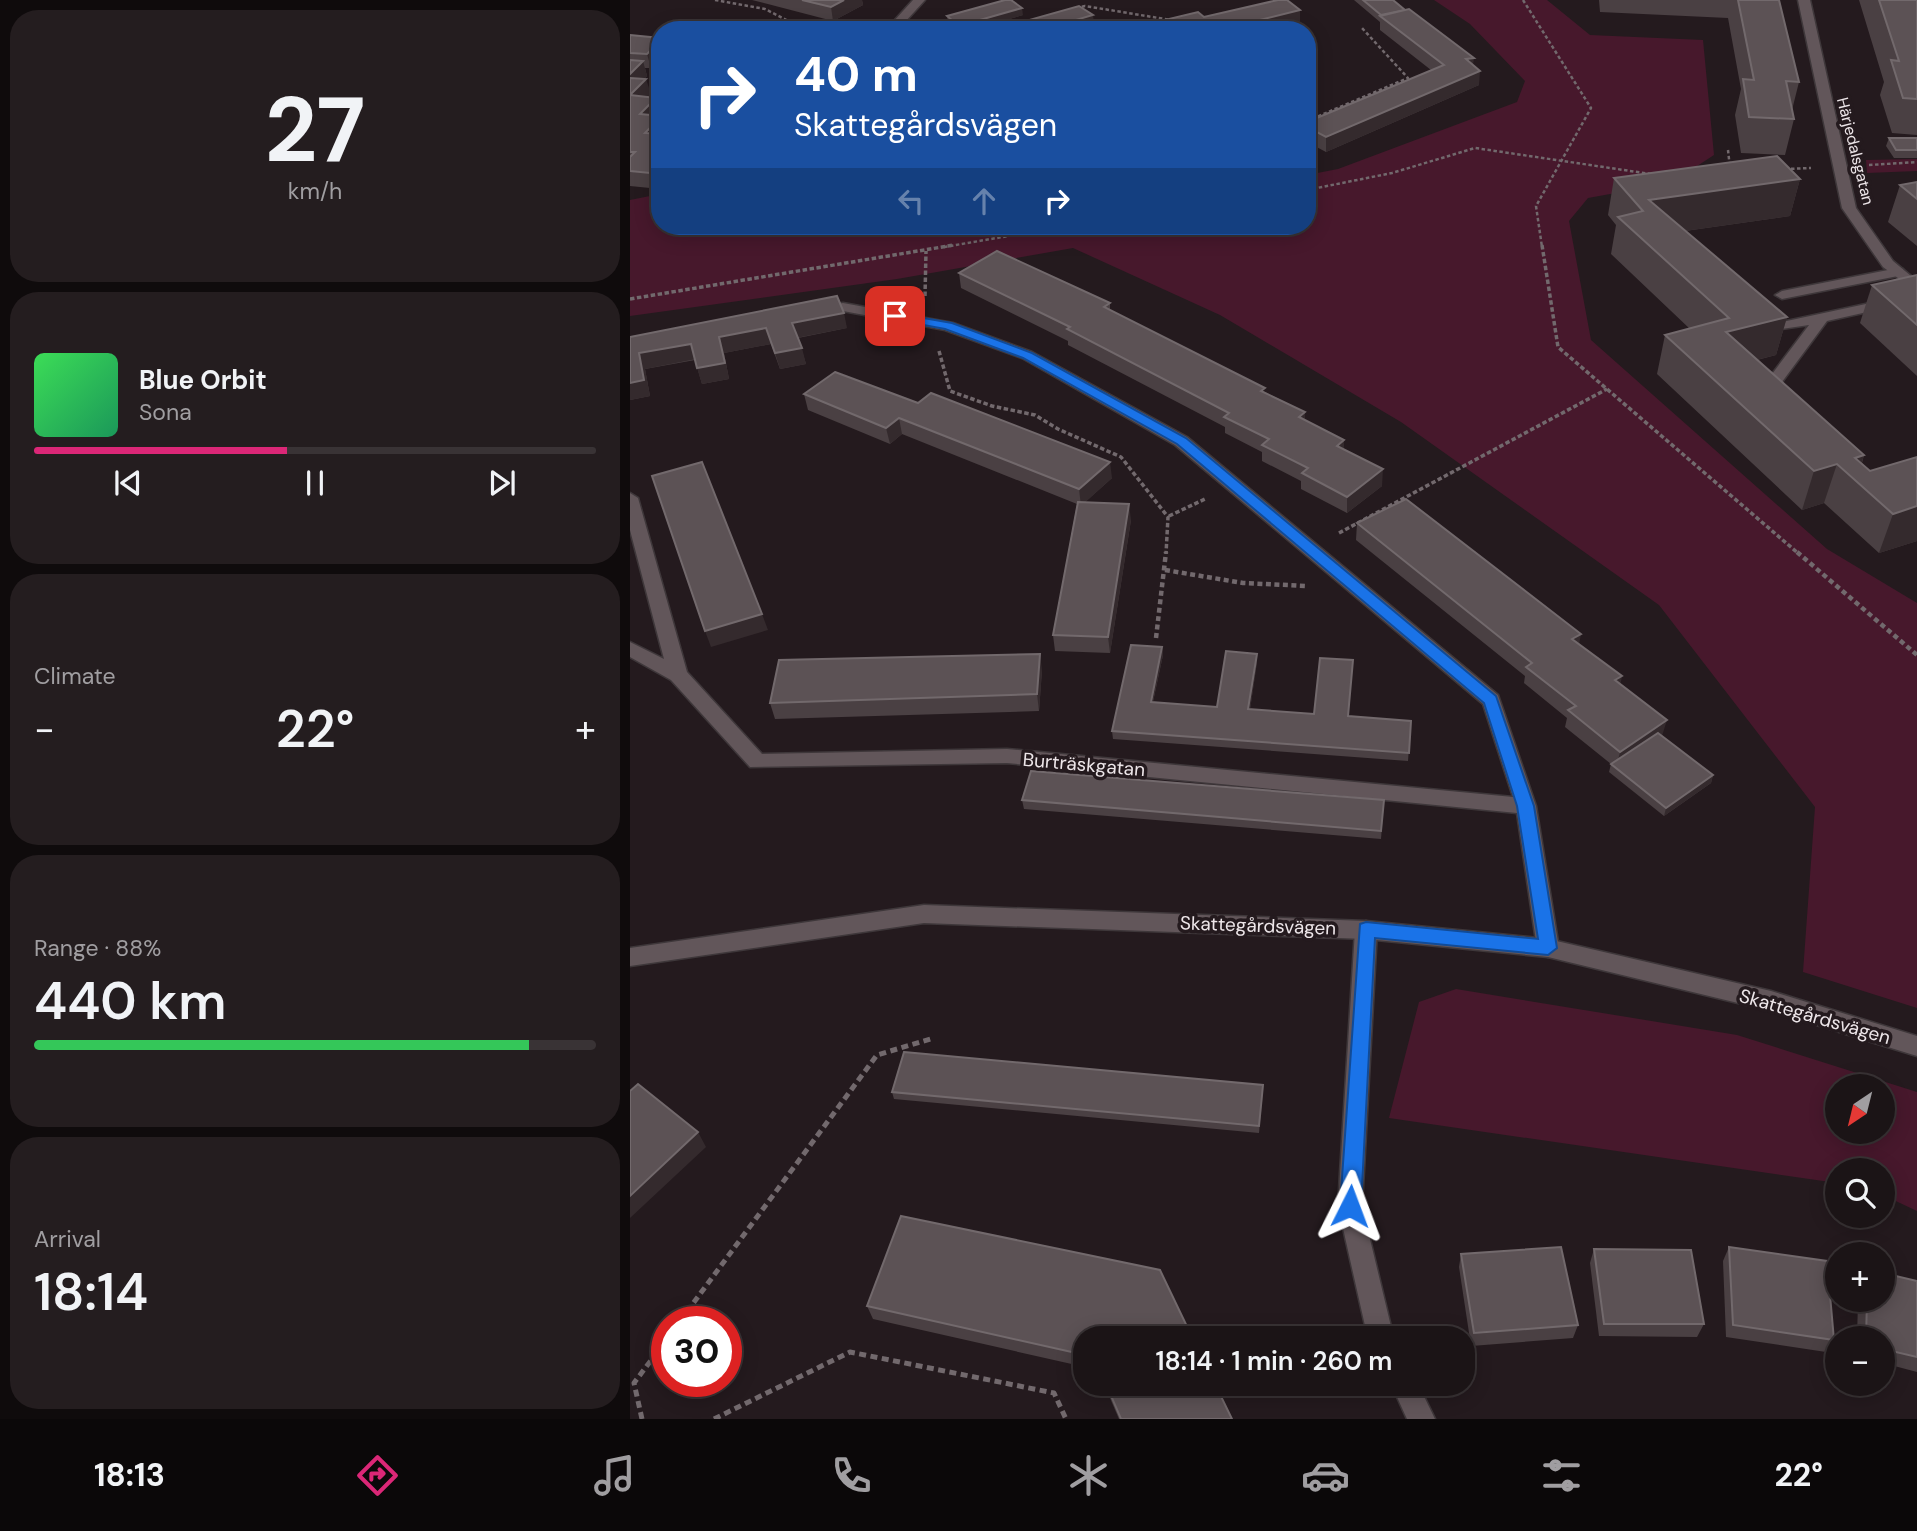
<!DOCTYPE html>
<html lang="en">
<head>
<meta charset="utf-8">
<style>
	:root { --surface:#1b1416; --page:#241d1f; --text:#f1f3f6; --muted:#a09ea1; --line:#393335; --accent:#db2777 }
	body { margin:0; font-family:"DM Sans",sans-serif; background:var(--page); color:var(--text); height:100vh; display:flex; flex-direction:column; font-size:26px; white-space:nowrap }
	* { box-sizing:border-box; margin:0 }
	p { font-size:23px; color:var(--muted) }
	.icon { flex:none; width:38px; height:38px; fill:none; stroke:currentColor; stroke-width:2; stroke-linecap:round; stroke-linejoin:round }
	.map { position:relative; flex:1; overflow:hidden }
	.sheet { display:flex; flex-direction:column; gap:10px; padding:10px; background:#0f0b0c; width:630px }
	.sheet>* { flex:none }
	.banner { position:absolute; left:21px; top:21px; width:665px; height:214px; border-radius:28px; box-shadow:0 4px 18px #0003,0 0 0 2px var(--line); background:#1a4fa0; color:#fff; overflow:hidden }
	.needle { width:46px; rotate:215deg }
	.controls { position:absolute; left:1195px; top:1074px; display:grid; gap:14px }
	.controls a { display:grid; place-items:center; width:70px; height:70px; border-radius:50%; background:var(--surface); box-shadow:0 4px 18px #0003,0 0 0 2px var(--line); font-size:35px }
	.speed { position:absolute; left:21px; top:1306px; display:flex; gap:14px; font-size:35px; font-weight:700; text-align:center }
	.speed>* { display:grid; place-content:center; width:91px; height:91px; border-radius:50%; background:var(--surface); box-shadow:0 4px 18px #0003,0 0 0 2px var(--line); line-height:1 }
	.speed .limit { border:10px solid #d22; background:#fff; color:#111 }
	.pin { position:absolute; display:grid; place-items:center; width:60px; height:60px; color:#fff; margin:-30px; border-radius:14px; box-shadow:0 4px 10px #0006 }
	.me { position:absolute; width:77px; margin:-38px; rotate:3deg; stroke-linejoin:round; filter:drop-shadow(0 0 5px #0008) }
	.turn { display:flex; align-items:center; gap:24px; height:147px; padding:0 28px; font-size:32px }
	.turn .icon { width:91px; height:91px; stroke-width:2.5 }
	.turn b { display:block; font-size:49px; line-height:60px }
	.lanes { display:flex; align-items:center; height:66px; padding:0 28px; background:#0003; justify-content:center; gap:35px; direction:ltr }
	.lanes .off { opacity:.35 }
	.big { font-size:52px; font-weight:600; line-height:1.1 }
	.sheet .tile { flex:1; display:flex; flex-direction:column; justify-content:center; gap:10px; min-width:0; padding:0 24px; border-radius:28px; background:var(--page) }
	.sheet .dial { align-items:center; gap:0 }
	.dial b { font-size:91px; line-height:1 }
	.song { display:flex; align-items:center; gap:21px }
	.cover { width:84px; height:84px; border-radius:10px; background:linear-gradient(135deg,hsl(130 70% 55%),hsl(150 70% 35%)) }
	.played { height:7px; border-radius:4px; background:linear-gradient(90deg,var(--accent) 45%,var(--line) 45%) }
	.keys { display:flex; justify-content:space-around; direction:ltr }
	.heat { display:flex; justify-content:space-between; align-items:center; font-size:38px; direction:ltr }
	.charge { height:10px; border-radius:5px; background:linear-gradient(90deg,#34c759 88%,var(--line) 0) }
	.trip { position:absolute; left:443px; top:1326px; width:402px; height:70px; border-radius:28px; background:var(--surface); box-shadow:0 4px 18px #0003,0 0 0 2px var(--line); font-weight:600; line-height:70px; text-align:center }
	.menu { display:flex; height:112px; justify-content:space-around; align-items:center; background:#0b0809; color:var(--muted) }
	.menu .icon { width:49px; height:49px }
	.menu .selected { color:var(--accent) }
	.menu b { font-size:32px; color:var(--text) }
	main { display:flex; flex:1; min-height:0 }
	.map>svg:first-child { display:block }
</style>
</head>
<body>
<main>
<section class="sheet">
<div class="tile dial"><b>27</b><p>km/h</p></div>
<div class="tile">
<div class="song"><i class="cover"></i><div><b>Blue Orbit</b><p>Sona</p></div></div>
<div class="played"></div>
<div class="keys"><svg class="icon" aria-label="previous" viewBox="0 0 24 24"><path d="M18 5L8 12l10 7zM5 5v14"/></svg><svg class="icon" aria-label="pause" viewBox="0 0 24 24"><path d="M8 5v14M16 5v14"/></svg><svg class="icon" aria-label="next" viewBox="0 0 24 24"><path d="M6 5l10 7-10 7zM19 5v14"/></svg></div>
</div>
<div class="tile"><p>Climate</p>
<div class="heat"><a>−</a><b class="big">22°</b><a>+</a></div>
</div>
<div class="tile"><p>Range · 88%</p><b class="big">440 km</b><div class="charge"></div></div>
<div class="tile"><p>Arrival</p><b class="big">18:14</b></div>
</section>
<div class="map">
<svg width="1287" height="1419" viewBox="0 0 1287 1419">
	<rect width="100%" height="100%" fill="#241a1e"/>
	<g fill="#47182c" fill-rule="evenodd">
		<polygon points="804,0 917,0 960,35 1073,40 1084,155 1041,183 958,198 939,221 961,340 1197,549 1287,603 1287,1008 1173,972 1185,807 1029,605 771,422 590,315 443,248 267,279 0,316 0,200 30,194 30,226 162,226 165,231 182,226 677,226 677,175 708,169 887,102 895,81 840,24"/>
		<polygon points="1287,159 1287,171 1237,173 1236,160"/>
		<path d="M 826,989 L 1107,1035 L 1287,1092 L 1287,1211 L 1253,1195 L 1253,1171 L 1208,1171 L 1207,1183 L 759,1118 L 789,1002 ZM 1208,1087 L 1253,1087 L 1253,1132 L 1208,1132 Z"/>
	</g>
	<g fill="none" stroke-linecap="round" stroke-linejoin="round">
		<defs>
			<polygon id="service" points="1268,268 1273,269 1273,275 1152,299 1145,295 1152,291"/>
			<g id="minor">
				<polygon points="283,0 295,0 275,22 277,30 265,30 263,22"/>
				<polygon points="1168,0 1180,0 1226,208 1263,261 1287,281 1287,292 1253,267 1212,208"/>
				<polygon points="1259,299 1266,303 1264,306 1197,321 1149,386 1159,396 1157,399 1145,399 1133,386 1179,325 1144,330 1130,318 1130,312 1140,312 1152,322"/>
				<polygon points="213,303 323,323 402,352 557,437 868,695 906,806 929,948 926,954 918,957 910,954 907,948 887,813 377,763 120,767 41,680 0,657 0,642 34,659 0,530 0,493 8,498 57,672 132,754 377,749 883,797 853,704 545,445 392,358 315,330 213,311 188,315 181,311 183,308"/>
				<polygon points="736,921 744,924 747,930 732,1206 764,1339 738,1339 708,1206 725,930 728,924"/>
				<polygon points="761,1384 788,1384 805,1419 777,1419"/>
			</g>
			<polygon id="tertiary" points="294,905 736,921 918,939 1141,991 1287,1036 1287,1056 1141,1011 918,957 736,939 294,923 0,966 0,948"/>
		</defs>
		<use href="#service" stroke="#3e373a" stroke-width="3"/>
		<use href="#minor" stroke="#3e373a" stroke-width="3"/>
		<use href="#tertiary" stroke="#3e373a" stroke-width="3"/>
		<g stroke="#72696d" stroke-width="2.5" stroke-dasharray="3.5 2.5" stroke-linecap="butt">
			<polyline points="85,0 135,9 176,30"/>
			<polyline points="893,0 961,108 906,206 912,247"/>
			<polyline points="446,8 455,6 541,20"/>
			<polyline points="186,30 241,27"/>
			<polyline points="677,121 778,78 731,27"/>
			<polyline points="1098,150 1100,168"/>
			<polyline points="1239,165 1287,162"/>
			<polyline points="1155,169 1181,168"/>
			<polyline points="677,190 762,173 845,148 1021,174"/>
			<polyline points="314,247 437,226"/>
		</g>
		<g stroke="#72696d" stroke-width="3.5" stroke-dasharray="4.5 2.5" stroke-linecap="butt">
			<polyline points="912,245 928,347 1169,554"/>
			<polyline points="295,296 296,251"/>
			<polyline points="0,299 324,245"/>
			<polyline points="309,351 320,391 362,406 405,415 428,429 491,457 538,517 536,554"/>
			<polyline points="539,516 575,499"/>
			<polyline points="709,533 977,389"/>
		</g>
		<g stroke="#72696d" stroke-width="4.5" stroke-dasharray="5 3.5" stroke-linecap="butt">
			<polyline points="1167,552 1287,655"/>
			<polyline points="535,570 613,583 677,586"/>
			<polyline points="526,638 536,552"/>
		</g>
		<g stroke="#72696d" stroke-width="5" stroke-dasharray="7 4.5" stroke-linecap="butt">
			<polyline points="50,1321 247,1055 304,1038"/>
			<polyline points="12,1419 4,1383 37,1339"/>
			<polyline points="84,1419 220,1352 424,1393 436,1419"/>
		</g>
		<use href="#service" fill="#62565a" fill-rule="evenodd"/>
		<use href="#minor" fill="#62565a" fill-rule="evenodd"/>
		<use href="#tertiary" fill="#62565a" fill-rule="evenodd"/>
	</g>
	<g fill="#4a4043">
		<polygon points="122,0 232,0 233,5 203,21"/>
		<polygon points="724,0 763,0 843,65 849,85 696,152 677,142 677,122 801,70 750,30 750,22"/>
		<polygon points="969,0 1149,0 1169,82 1162,110 1164,119 1155,155 1111,153 1105,115 1111,89 1098,18 970,12"/>
		<polygon points="1229,0 1287,0 1287,135 1262,133 1250,95 1254,82"/>
		<polygon points="393,15 342,30 326,30 318,23 317,16"/>
		<polygon points="0,35 30,38 21,68 15,68 17,76 14,79 21,94 18,97 26,98 30,109 30,113 27,116 30,116 30,189 0,186"/>
		<polygon points="1259,138 1287,138 1287,158 1264,158 1256,146"/>
		<polygon points="984,178 1170,179 1160,216 1055,231 1157,317 1146,355 1127,360 1234,455 1232,463 1240,471 1287,457 1287,541 1249,553 1194,503 1172,510 1027,374 1035,335 1060,329 981,254 986,225 978,215"/>
		<polygon points="1287,182 1287,246 1258,222 1270,185"/>
		<polygon points="329,273 480,303 480,310 635,392 675,412 675,421 714,450 752,486 717,513 671,489 671,481 632,461 632,452 595,433 595,427 438,345 438,341 331,288"/>
		<polygon points="1287,275 1287,376 1230,323 1242,285"/>
		<polygon points="217,328 168,338 176,364 150,369 141,344 94,353 99,379 72,384 65,360 15,369 20,396 0,400 0,337"/>
		<polygon points="205,372 482,478 454,503 501,520 480,653 425,651 423,635 447,504 272,434 260,444 178,410 174,394"/>
		<polygon points="727,523 949,644 990,684 1032,736 1083,775 1081,783 1034,816 979,772 981,764 935,727 937,718 894,683 895,676 726,540"/>
		<polygon points="532,647 533,655 523,702 587,707 627,654 627,662 620,709 781,721 778,761 483,739 482,731"/>
		<polygon points="412,670 409,711 145,719 140,703"/>
		<polygon points="392,800 754,800 751,839 394,809"/>
		<polygon points="633,1085 629,1133 264,1099 262,1092"/>
		<polygon points="1099,1247 1204,1340 1196,1352 1096,1337 1093,1261"/>
		<polygon points="964,1249 1074,1324 1067,1337 969,1336 960,1263"/>
		<polygon points="831,1254 948,1325 943,1338 841,1346 829,1267"/>
		<polygon points="1287,1281 1287,1372 1253,1363 1253,1339 1227,1339 1228,1300 1253,1300"/>
		<polygon points="237,1306 455,1339 455,1367 243,1319"/>
		<polygon points="474,1384 585,1384 602,1419 489,1419"/>
	</g>
	<g fill="#342a2d">
		<polygon points="214,0 232,0 233,5 203,21 201,7"/>
		<polygon points="392,8 393,15 342,30 330,30 329,26"/>
		<polygon points="670,10 670,25 648,30 589,30"/>
		<polygon points="463,15 464,23 439,30 412,30"/>
		<polygon points="583,25 583,30 562,30"/>
		<polygon points="30,41 30,60 21,68 17,54"/>
		<polygon points="844,58 842,72 836,59"/>
		<polygon points="13,61 17,76 1,92 0,87 0,74"/>
		<polygon points="850,71 849,85 696,152 696,137"/>
		<polygon points="16,79 21,94 5,110 0,95"/>
		<polygon points="26,98 30,109 30,113 14,129 10,114"/>
		<polygon points="30,118 30,137 15,133"/>
		<polygon points="30,145 30,165 22,154"/>
		<polygon points="1170,179 1160,216 1012,237 1019,200"/>
		<polygon points="214,313 217,328 166,338 162,323"/>
		<polygon points="1157,317 1146,355 1086,370 1096,332"/>
		<polygon points="136,328 141,344 94,353 99,379 72,384 67,368 89,337"/>
		<polygon points="61,344 66,359 15,369 20,396 0,400 0,383 9,353"/>
		<polygon points="172,348 176,364 150,369 145,353"/>
		<polygon points="675,412 675,428 669,417"/>
		<polygon points="269,418 272,434 260,444 256,428"/>
		<polygon points="714,440 714,456 707,446"/>
		<polygon points="1234,455 1226,480 1225,458"/>
		<polygon points="480,462 482,478 451,506 449,489"/>
		<polygon points="1207,464 1194,503 1172,510 1184,471"/>
		<polygon points="753,469 752,486 717,513 717,497"/>
		<polygon points="499,504 501,520 480,653 478,637"/>
		<polygon points="1287,506 1287,541 1249,553 1263,514"/>
		<polygon points="132,614 138,630 81,647 75,631"/>
		<polygon points="951,634 948,650 942,639"/>
		<polygon points="532,647 533,655 521,710 521,702"/>
		<polygon points="410,654 412,670 409,711 407,694"/>
		<polygon points="627,654 627,662 619,717 618,709"/>
		<polygon points="992,676 989,692 985,680"/>
		<polygon points="1037,720 1032,736 986,768 990,752"/>
		<polygon points="1083,775 1081,783 1034,816 1036,808"/>
		<polygon points="633,1085 633,1093 629,1133 629,1126"/>
		<polygon points="68,1132 76,1147 0,1218 0,1196"/>
	</g>
	<g fill="#5c5255" stroke="#72696c" stroke-width="2">
		<polygon points="172,0 214,0 201,7"/>
		<polygon points="375,0 381,0 392,8 329,26 317,16"/>
		<polygon points="648,0 657,0 670,10 589,30 583,25 562,30 493,30 568,12 574,17"/>
		<polygon points="733,0 763,0 775,10 751,15"/>
		<polygon points="1108,0 1149,0 1169,82 1156,81 1164,119 1119,117 1113,79 1124,80"/>
		<polygon points="1249,0 1287,0 1287,99 1273,98 1261,60 1269,61"/>
		<polygon points="449,6 463,15 412,30 364,30"/>
		<polygon points="779,9 844,58 836,59 850,71 696,137 677,127 677,122 814,65 750,16"/>
		<polygon points="0,35 30,38 30,41 17,54 0,53"/>
		<polygon points="0,60 13,61 0,74"/>
		<polygon points="0,78 16,79 0,95 26,98 10,114 30,116 30,118 15,133 30,134 30,145 22,154 30,155 30,174 0,171 0,157 5,152 0,152"/>
		<polygon points="1259,138 1287,138 1287,150 1266,150"/>
		<polygon points="1147,156 1170,179 1019,200 1157,317 1096,332 1234,455 1225,458 1240,471 1287,457 1287,506 1263,514 1207,464 1184,471 1035,335 1099,318 988,217 1013,211 984,178"/>
		<polygon points="1287,182 1287,199 1270,185"/>
		<polygon points="367,251 480,303 474,307 635,388 631,391 675,412 669,417 714,440 707,446 753,469 717,497 672,473 678,468 632,445 639,439 594,417 599,413 437,329 440,327 329,273"/>
		<polygon points="1287,275 1287,325 1242,285"/>
		<polygon points="207,296 214,313 162,323 172,348 145,353 136,328 89,337 95,363 67,368 61,344 9,353 14,380 0,383 0,337"/>
		<polygon points="205,372 288,403 301,393 480,462 449,489 269,418 256,428 174,394"/>
		<polygon points="72,462 132,614 75,631 22,476"/>
		<polygon points="776,499 951,634 942,639 992,676 985,680 1037,720 990,752 938,710 946,706 896,667 902,663 727,523"/>
		<polygon points="448,502 499,504 478,637 423,635"/>
		<polygon points="501,645 532,647 521,702 587,707 596,651 627,654 618,709 684,714 690,658 723,660 718,716 781,721 779,753 482,731"/>
		<polygon points="410,654 407,694 140,703 149,660"/>
		<polygon points="1028,733 1083,775 1036,808 981,764"/>
		<polygon points="401,771 754,800 751,831 392,800"/>
		<polygon points="274,1052 633,1085 629,1126 262,1092"/>
		<polygon points="8,1084 68,1132 0,1196 0,1091"/>
		<polygon points="271,1216 530,1270 563,1339 455,1339 455,1355 237,1306"/>
		<polygon points="931,1247 948,1325 844,1333 831,1254"/>
		<polygon points="1099,1247 1197,1261 1204,1340 1103,1325"/>
		<polygon points="964,1249 1061,1250 1074,1324 974,1324"/>
		<polygon points="1253,1273 1287,1281 1287,1357 1253,1349 1253,1339 1236,1339 1237,1300 1253,1300"/>
		<polygon points="476,1384 585,1384 602,1419 491,1419"/>
	</g>
	<polygon fill="#1a73e8" stroke="#114b97" stroke-width="2" points="265,313 322,323 402,353 556,438 866,696 904,806 927,948 918,955 745,938 731,1206 728,1213 720,1216 713,1213 710,1206 730,924 736,922 908,939 887,806 854,703 547,444 393,358 315,329 261,319 261,314"/>
	<g text-anchor="middle" stroke-width="7" stroke-linejoin="round" paint-order="stroke">
		<g font-size="16" fill="#ede6e9" stroke="#241a1e">
			<text transform="translate(1226 151) rotate(76)" y="6">Härjedalsgatan</text>
		</g>
		<g font-size="19" fill="#ede6e9" stroke="#241a1e">
			<text transform="translate(454 764) rotate(5)" y="7">Burträskgatan</text>
			<text transform="translate(628 925) rotate(2)" y="7">Skattegårdsvägen</text>
			<text transform="translate(1185 1016) rotate(16)" y="7">Skattegårdsvägen</text>
		</g>
	</g>
</svg>
<div class="controls">
<a><svg class="needle" viewBox="-14 -14 28 28"><path d="M0-13l5 13h-10z" fill="#e53935"/><path d="M0 13l5-13h-10z" fill="#a09ea1"/></svg></a>
<a><svg class="icon" aria-label="search" viewBox="0 0 24 24"><circle cx="10" cy="10" r="6"/><path d="M15 15l6 6"/></svg></a>
<a>+</a>
<a>−</a>
</div>
<div class="speed"><div class="limit">30</div></div>
<div class="pin" style="left:265px;top:316px;background:#d93025"><svg class="icon" aria-label="arrive" viewBox="0 0 24 24"><path d="M6 21V4h12l-3 4 3 4H6"/></svg></div>
<svg class="me" style="left:720px;top:1206px" viewBox="-20 -20 40 40"><path d="M0-17L14 15 0 8-14 15z" fill="#1a73e8" stroke="#fff" stroke-width="4"/></svg>
<div class="trip">18:14 · 1 min · 260 m</div>
<div class="banner">
<div class="turn"><svg class="icon" aria-label="right" viewBox="0 0 24 24"><path d="M7 20v-9h11M14 6l5 5-5 5"/></svg><div><b>40 m</b>Skattegårdsvägen</div></div>
<div class="lanes"><svg class="icon off" aria-label="left" viewBox="0 0 24 24"><path d="M17 20v-9H6M10 6l-5 5 5 5"/></svg><svg class="icon off" aria-label="ahead" viewBox="0 0 24 24"><path d="M12 20V5M6 11l6-6 6 6"/></svg><svg class="icon" aria-label="right" viewBox="0 0 24 24"><path d="M7 20v-9h11M14 6l5 5-5 5"/></svg></div>
</div>
</div>
</main>
<nav class="menu">
<b>18:13</b>
<svg class="icon selected" aria-label="directions" viewBox="0 0 24 24"><path d="M12 3l9 9-9 9-9-9zM9 14v-3h6M13 9l2 2-2 2"/></svg>
<svg class="icon" aria-label="music" viewBox="0 0 24 24"><path d="M9 18V5l10-2v13"/><circle cx="6" cy="18" r="3"/><circle cx="16" cy="16" r="3"/></svg>
<svg class="icon" aria-label="phone" viewBox="0 0 24 24"><path d="M5 4h4l2 5-3 2q2 4 5 5l2-3 5 2v4C11 20 4 13 5 4z"/></svg>
<svg class="icon" aria-label="climate" viewBox="0 0 24 24"><path d="M12 3v18M4 7l16 10M4 17L20 7"/></svg>
<svg class="icon" aria-label="car" viewBox="0 0 24 24"><path d="M5 17H2v-5l4-1 3-4h7l3 4 3 1v5h-3M9 17h6M6 11h13"/><circle cx="7" cy="17" r="2"/><circle cx="17" cy="17" r="2"/></svg>
<svg class="icon" aria-label="filters" viewBox="0 0 24 24"><path d="M4 7h16M4 17h16"/><circle cx="9" cy="7" r="2"/><circle cx="15" cy="17" r="2"/></svg>
<b>22°</b>
</nav>
</body>
</html>
